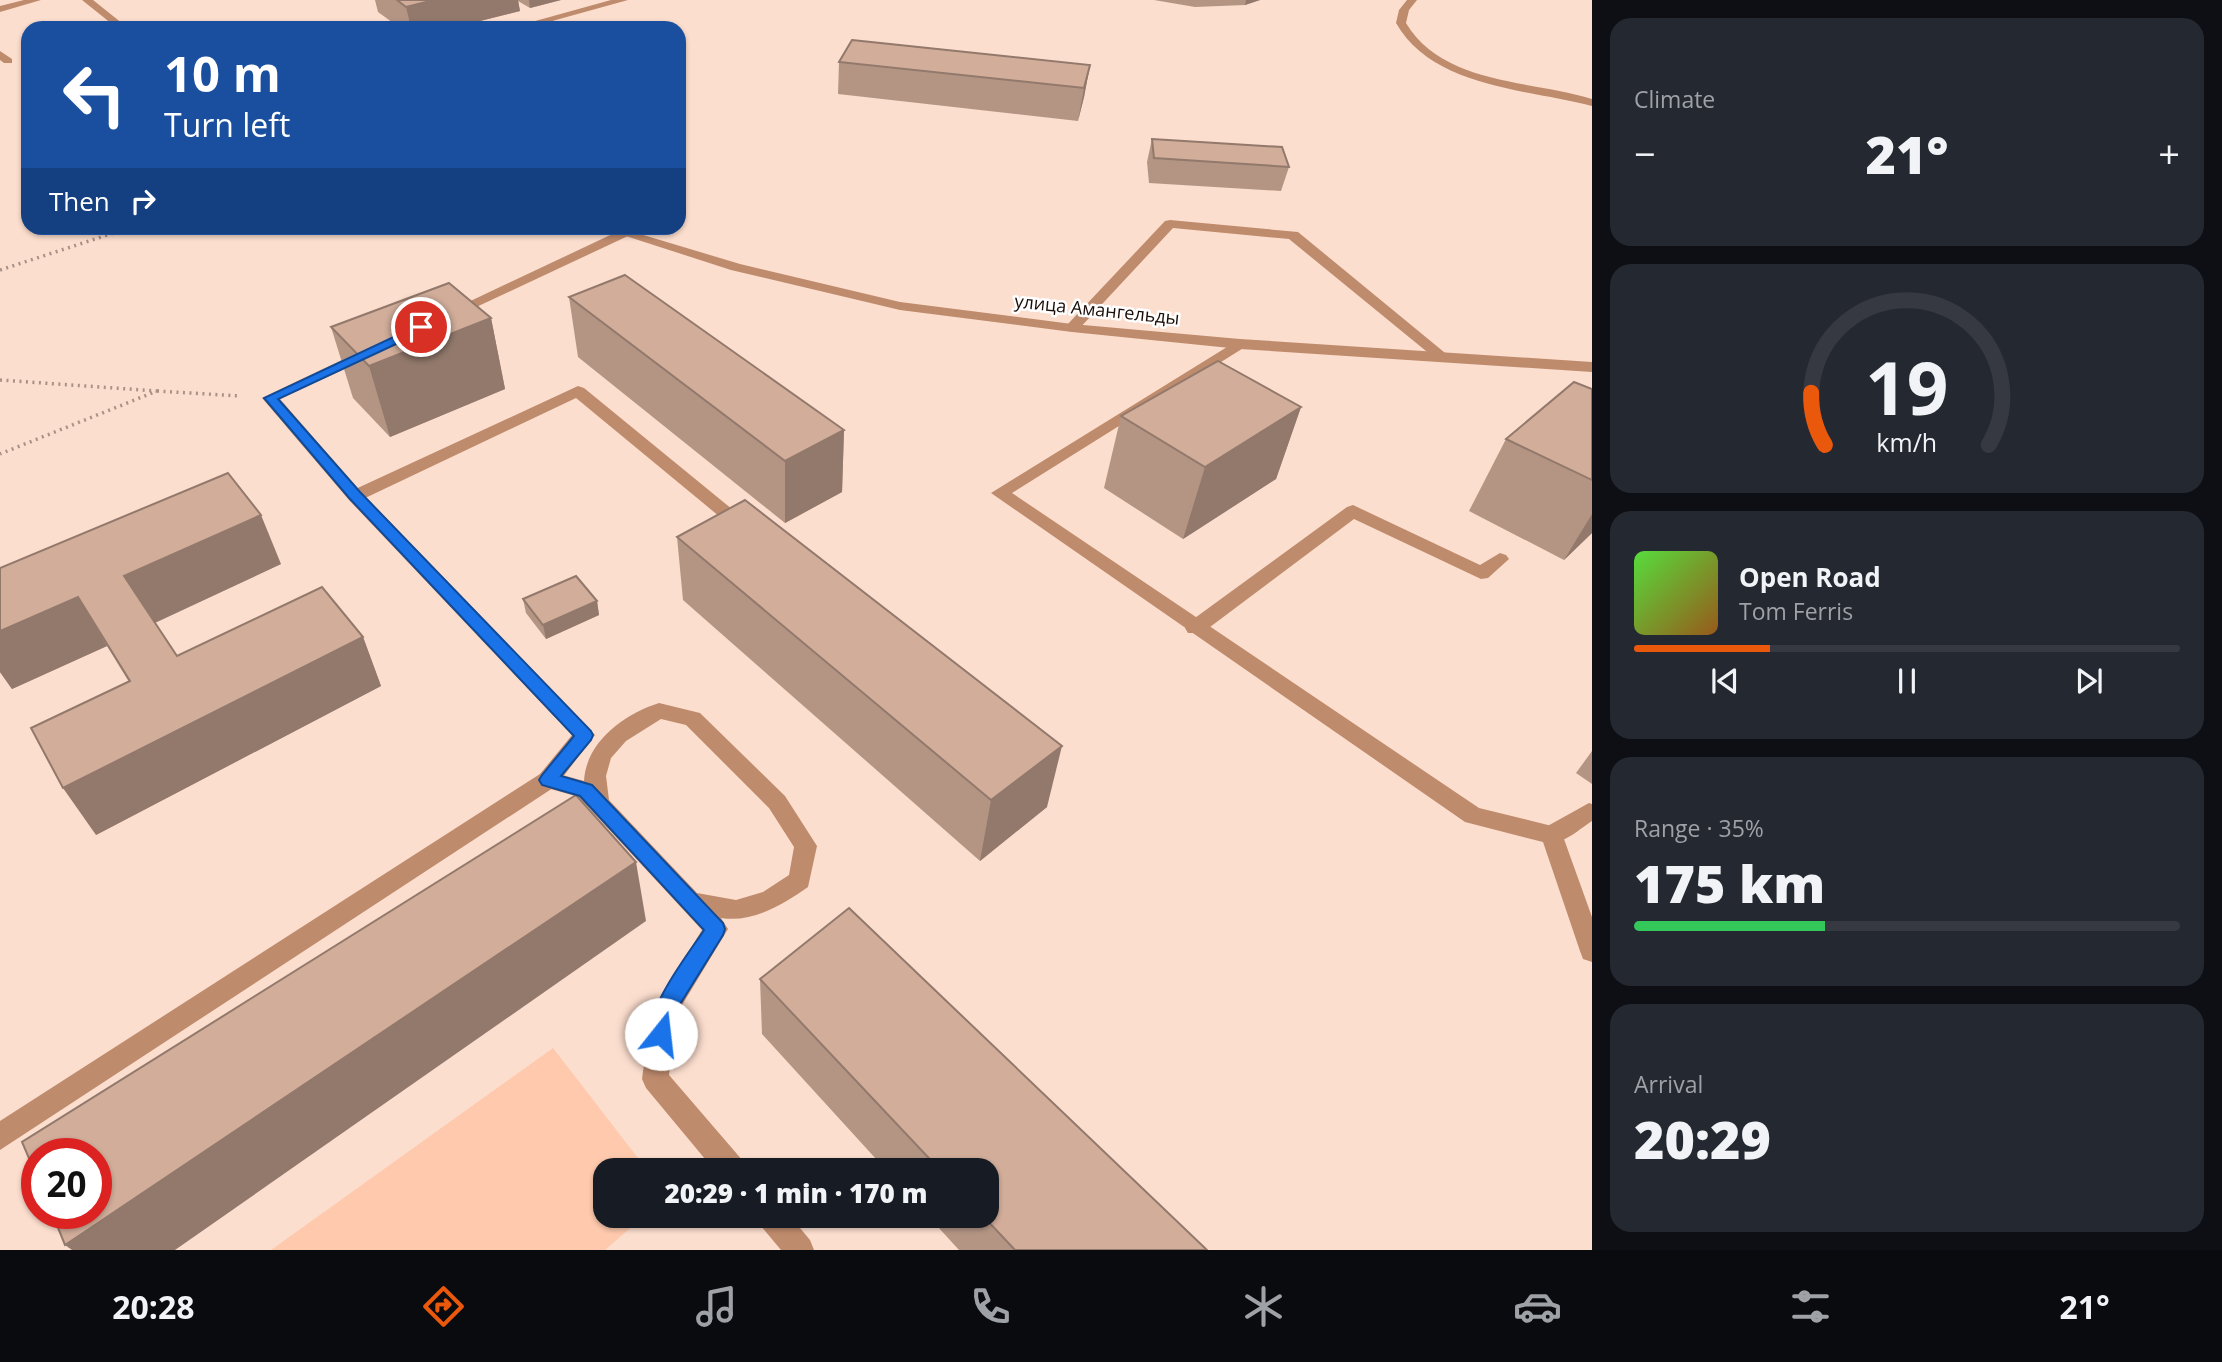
<!DOCTYPE html>
<html lang="en">
<head>
<meta charset="utf-8">
<style>
	:root { --surface:#171b24; --page:#242831; --text:#f1f3f6; --muted:#9ea1a6; --line:#363941; --accent:#ea580c }
	body { margin:0; font-family:"Open Sans",sans-serif; background:var(--page); color:var(--text); height:100vh; display:flex; flex-direction:column; font-size:26px; white-space:nowrap }
	* { box-sizing:border-box; margin:0 }
	p { font-size:23px; color:var(--muted) }
	.icon { flex:none; width:38px; height:38px; fill:none; stroke:currentColor; stroke-width:2; stroke-linecap:round; stroke-linejoin:round }
	.map { position:relative; flex:1; overflow:hidden }
	.side { display:flex; flex-direction:column; gap:18px; padding:18px; background:#0d0f14; width:630px }
	.side>* { flex:none }
	.top-card { position:absolute; left:21px; top:21px; width:665px; height:214px; border-radius:21px; box-shadow:0 2px 5px #0004; background:#1a4fa0; color:#fff; overflow:hidden }
	.speed { position:absolute; left:21px; top:1138px; display:flex; gap:14px; font-size:35px; font-weight:700; text-align:center }
	.speed>* { display:grid; place-content:center; width:91px; height:91px; border-radius:50%; background:var(--surface); box-shadow:0 2px 5px #0004; line-height:1 }
	.speed .limit { border:10px solid #d22; background:#fff; color:#111 }
	.pin { position:absolute; display:grid; place-items:center; width:60px; height:60px; color:#fff; margin:-30px; border:4px solid #fff; border-radius:50%; box-shadow:0 2px 7px #0007 }
	.me { position:absolute; width:77px; margin:-38px; rotate:16deg; stroke-linejoin:round; filter:drop-shadow(0 0 5px #0008) }
	.turn { display:flex; align-items:center; gap:24px; height:147px; padding:0 28px; font-size:32px }
	.turn .icon { width:91px; height:91px; stroke-width:2.5 }
	.turn b { display:block; font-size:49px; line-height:60px }
	.then { display:flex; align-items:center; height:66px; padding:0 28px; background:#0003; gap:14px; font-size:26px }
	.big { font-size:52px; font-weight:800; line-height:1.1 }
	.side .widget { flex:1; display:flex; flex-direction:column; justify-content:center; gap:10px; min-width:0; padding:0 24px; border-radius:21px; background:var(--page) }
	.side .dial { align-items:center; gap:0 }
	.dial svg { height:182px; overflow:visible; fill:none; stroke:var(--line); stroke-width:7; stroke-linecap:round; text-anchor:middle }
	.dial text { fill:var(--text); stroke:none }
	.song { display:flex; align-items:center; gap:21px }
	.cover { width:84px; height:84px; border-radius:10px; background:linear-gradient(135deg,hsl(110 70% 55%),hsl(30 70% 35%)) }
	.played { height:7px; border-radius:4px; background:linear-gradient(90deg,var(--accent) 25%,var(--line) 25%) }
	.keys { display:flex; justify-content:space-around; direction:ltr }
	.heat { display:flex; justify-content:space-between; align-items:center; font-size:38px; direction:ltr }
	.charge { height:10px; border-radius:5px; background:linear-gradient(90deg,#34c759 35%,var(--line) 0) }
	.trip { position:absolute; left:593px; top:1158px; width:406px; height:70px; border-radius:21px; background:var(--surface); box-shadow:0 2px 5px #0004; font-weight:800; line-height:70px; text-align:center }
	.menu { display:flex; height:112px; justify-content:space-around; align-items:center; background:#090b0e; color:var(--muted) }
	.menu .icon { width:49px; height:49px }
	.menu .on { color:var(--accent) }
	.menu b { font-size:32px; color:var(--text) }
	main { display:flex; flex:1; min-height:0 }
	.map>svg:first-child { display:block }
</style>
</head>
<body>
<main>
<div class="map">
<svg width="1592" height="1250" viewBox="0 0 1592 1250">
	<rect width="100%" height="100%" fill="#fcdece"/>
	<polygon fill="#fec9ad" points="553,1048 648,1171 606,1171 606,1216 644,1216 605,1250 271,1250"/>
	<g fill="none" stroke-linecap="round" stroke-linejoin="round">
		<g stroke="#a99285" stroke-width="3.5" stroke-dasharray="2 4.5" stroke-linecap="butt">
			<polyline points="0,270 129,228"/>
			<polyline points="0,380 157,391 0,454"/>
			<polyline points="157,391 240,396"/>
		</g>
		<g fill="#bf8b6d" fill-rule="evenodd">
			<polygon points="611,0 628,0 527,28 510,28"/>
			<path d="M 1407,0 L 1417,0 L 1409,10 L 1406,23 C 1443,85 1531,80 1592,99 L 1592,106 C 1528,89 1433,88 1396,23 L 1399,10 Z"/>
			<polygon points="0,51 12,59 12,63 4,63 0,60"/>
			<polygon points="1170,220 1298,232 1450,357 1447,360 1437,360 1289,239 1173,228 1077,331 1067,331 1065,328 1067,325 1165,221"/>
			<polygon points="578,386 584,388 749,523 752,527 749,531 737,531 576,398 361,500 355,502 346,496 349,492"/>
			<polygon points="1353,505 1480,565 1500,553 1506,555 1509,559 1488,578 1481,579 1354,519 1202,633 1188,633 1185,628 1188,623 1347,507"/>
			<path d="M 659,703 L 700,713 L 785,796 L 817,846 L 808,887 C 782,905 753,923 721,918 L 728,929 L 676,1015 L 669,1075 L 743,1161 L 747,1171 L 715,1171 L 646,1088 L 642,1079 L 651,1012 L 702,930 L 579,797 L 540,786 L 537,780 L 540,774 L 548,771 L 584,781 C 586,742 624,714 659,703 ZM 661,719 L 686,725 L 769,808 L 794,847 L 789,875 L 763,892 L 736,900 L 697,893 L 609,800 L 606,776 L 611,758 L 626,741 Z"/>
			<path d="M 1589,803 L 1592,804 L 1592,821 C 1578,830 1561,847 1544,842 L 1541,835 L 1544,828 Z"/>
			<polygon points="757,1216 790,1216 810,1240 814,1250 781,1250 761,1226"/>
		</g>
		<g fill="#bf8b6d" fill-rule="evenodd">
			<polygon points="24,0 41,0 0,12 0,6"/>
			<polygon points="623,229 630,233 628,236 455,317 450,318 443,314"/>
			<polygon points="1240,339 1248,344 1245,347 1012,493 1479,808 1560,828 1592,917 1592,962 1583,959 1580,951 1543,842 1465,822 991,493"/>
			<polygon points="365,349 370,351 373,354 370,357 280,399 361,492 595,735 556,786 0,1150 0,1121 540,774 572,735 349,500 262,398"/>
		</g>
		<g fill="#bf8b6d" fill-rule="evenodd">
			<polygon points="82,0 93,0 128,28 117,28"/>
			<polygon points="601,228 620,228 740,264 900,302 1072,324 1240,339 1592,362 1592,372 1240,349 1072,332 900,310 731,270"/>
		</g>
	</g>
	<g fill="#b49584">
		<polygon points="375,0 561,0 530,8 518,1 520,11 452,28 400,28 378,12"/>
		<polygon points="1154,0 1260,0 1245,5 1195,7"/>
		<polygon points="839,62 1090,65 1084,97 1078,121 838,94"/>
		<polygon points="1152,139 1289,167 1281,191 1149,183 1147,162"/>
		<polygon points="569,297 844,430 842,492 785,523 578,357"/>
		<polygon points="491,318 505,389 390,437 353,398 331,327"/>
		<polygon points="1592,389 1592,533 1564,560 1469,511 1506,439"/>
		<polygon points="1301,407 1276,479 1183,539 1104,488 1121,416"/>
		<polygon points="677,537 1047,807 980,861 683,600"/>
		<polygon points="281,564 155,623 177,656 363,637 381,686 96,835 129,682 107,646 12,689 0,672 0,568"/>
		<polygon points="523,599 597,601 599,615 546,639 526,613"/>
		<polygon points="1592,751 1592,784 1576,773"/>
		<polygon points="760,979 1207,1250 959,1250 928,1216 987,1216 987,1171 887,1171 762,1034"/>
	</g>
	<g fill="#92796c">
		<polygon points="434,0 518,0 520,11 452,28 411,28 406,7"/>
		<polygon points="529,0 561,0 530,8"/>
		<polygon points="1246,0 1260,0 1245,5"/>
		<polygon points="1090,65 1084,97 1078,121 1084,88"/>
		<polygon points="491,318 505,389 390,437 369,366"/>
		<polygon points="1301,407 1276,479 1183,539 1205,467"/>
		<polygon points="844,430 842,492 785,523 785,461"/>
		<polygon points="1592,514 1592,533 1564,560"/>
		<polygon points="261,515 281,564 150,625 124,576"/>
		<polygon points="78,597 107,646 12,689 0,672 0,631"/>
		<polygon points="597,601 599,615 546,639 543,625"/>
		<polygon points="363,637 381,686 96,835 63,788"/>
		<polygon points="1062,746 1047,807 980,861 991,800"/>
		<polygon points="636,862 646,921 175,1250 72,1250 65,1245"/>
	</g>
	<g fill="#d1ad9a" stroke="#92796c" stroke-width="2">
		<polygon points="397,0 434,0 406,7"/>
		<polygon points="852,40 1090,65 1084,88 839,62"/>
		<polygon points="1152,139 1282,147 1289,167 1154,158"/>
		<polygon points="625,275 844,430 785,461 569,297"/>
		<polygon points="449,283 491,318 369,366 331,327"/>
		<polygon points="1218,361 1301,407 1205,467 1121,416"/>
		<polygon points="1574,382 1592,389 1592,480 1506,439"/>
		<polygon points="228,473 261,515 124,576 177,656 322,587 363,637 63,788 31,728 130,681 78,597 0,631 0,568"/>
		<polygon points="745,500 1062,746 991,800 677,537"/>
		<polygon points="576,576 597,601 543,625 523,599"/>
		<polygon points="576,795 636,862 65,1245 52,1213 96,1213 96,1153 37,1153 37,1177 22,1142"/>
		<polygon points="849,908 1207,1250 1015,1250 983,1216 987,1216 987,1171 941,1171 760,979"/>
	</g>
	<path fill="#1a73e8" stroke="#114b97" stroke-width="2" d="M 421,324 L 426,325 L 426,330 L 278,399 L 360,492 L 591,731 L 593,735 L 591,740 L 561,776 L 592,785 L 723,923 L 725,929 L 723,935 L 674,1014 L 668,1041 L 661,1044 L 654,1041 C 641,1012 688,955 704,930 L 580,796 L 542,785 L 539,780 L 542,775 L 574,736 L 350,499 L 264,398 Z"/>
	<g text-anchor="middle" stroke-width="5" stroke-linejoin="round" paint-order="stroke">
		<g font-size="18" fill="#1a0d07" stroke="#fff">
			<text transform="translate(1097 310) rotate(6)" y="6">улица Амангельды</text>
		</g>
	</g>
</svg>
<div class="speed"><div class="limit">20</div></div>
<div class="pin" style="left:421px;top:327px;background:#d93025"><svg class="icon" aria-label="arrive" viewBox="0 0 24 24"><path d="M6 21V4h12l-3 4 3 4H6"/></svg></div>
<svg class="me" style="left:661px;top:1034px" viewBox="-20 -20 40 40"><circle r="19" fill="#fff"/><path d="M0-13L10 11 0 6-10 11z" fill="#1a73e8"/></svg>
<div class="trip">20:29 · 1 min · 170 m</div>
<div class="top-card">
<div class="turn"><svg class="icon" aria-label="left" viewBox="0 0 24 24"><path d="M17 20v-9H6M10 6l-5 5 5 5"/></svg><div><b>10 m</b>Turn left</div></div>
<div class="then">Then<svg class="icon" aria-label="right" viewBox="0 0 24 24"><path d="M7 20v-9h11M14 6l5 5-5 5"/></svg></div>
</div>
</div>
<section class="side">
<div class="widget"><p>Climate</p>
<div class="heat"><a>−</a><b class="big">21°</b><a>+</a></div>
</div>
<div class="widget dial"><svg viewBox="0 0 100 80">
<path d="M14 69A42 42 0 1 1 86 69"/>
<path d="M14 69A42 42 0 0 1 8 46" stroke="#ea580c"/>
<text x="50" y="56" font-size="32" font-weight="700">19</text>
<text x="50" y="72" font-size="11">km/h</text>
</svg></div>
<div class="widget">
<div class="song"><i class="cover"></i><div><b>Open Road</b><p>Tom Ferris</p></div></div>
<div class="played"></div>
<div class="keys"><svg class="icon" aria-label="previous" viewBox="0 0 24 24"><path d="M18 5L8 12l10 7zM5 5v14"/></svg><svg class="icon" aria-label="pause" viewBox="0 0 24 24"><path d="M8 5v14M16 5v14"/></svg><svg class="icon" aria-label="next" viewBox="0 0 24 24"><path d="M6 5l10 7-10 7zM19 5v14"/></svg></div>
</div>
<div class="widget"><p>Range · 35%</p><b class="big">175 km</b><div class="charge"></div></div>
<div class="widget"><p>Arrival</p><b class="big">20:29</b></div>
</section>
</main>
<nav class="menu">
<b>20:28</b>
<svg class="icon on" aria-label="directions" viewBox="0 0 24 24"><path d="M12 3l9 9-9 9-9-9zM9 14v-3h6M13 9l2 2-2 2"/></svg>
<svg class="icon" aria-label="music" viewBox="0 0 24 24"><path d="M9 18V5l10-2v13"/><circle cx="6" cy="18" r="3"/><circle cx="16" cy="16" r="3"/></svg>
<svg class="icon" aria-label="phone" viewBox="0 0 24 24"><path d="M5 4h4l2 5-3 2q2 4 5 5l2-3 5 2v4C11 20 4 13 5 4z"/></svg>
<svg class="icon" aria-label="climate" viewBox="0 0 24 24"><path d="M12 3v18M4 7l16 10M4 17L20 7"/></svg>
<svg class="icon" aria-label="car" viewBox="0 0 24 24"><path d="M5 17H2v-5l4-1 3-4h7l3 4 3 1v5h-3M9 17h6M6 11h13"/><circle cx="7" cy="17" r="2"/><circle cx="17" cy="17" r="2"/></svg>
<svg class="icon" aria-label="filters" viewBox="0 0 24 24"><path d="M4 7h16M4 17h16"/><circle cx="9" cy="7" r="2"/><circle cx="15" cy="17" r="2"/></svg>
<b>21°</b>
</nav>
</body>
</html>
